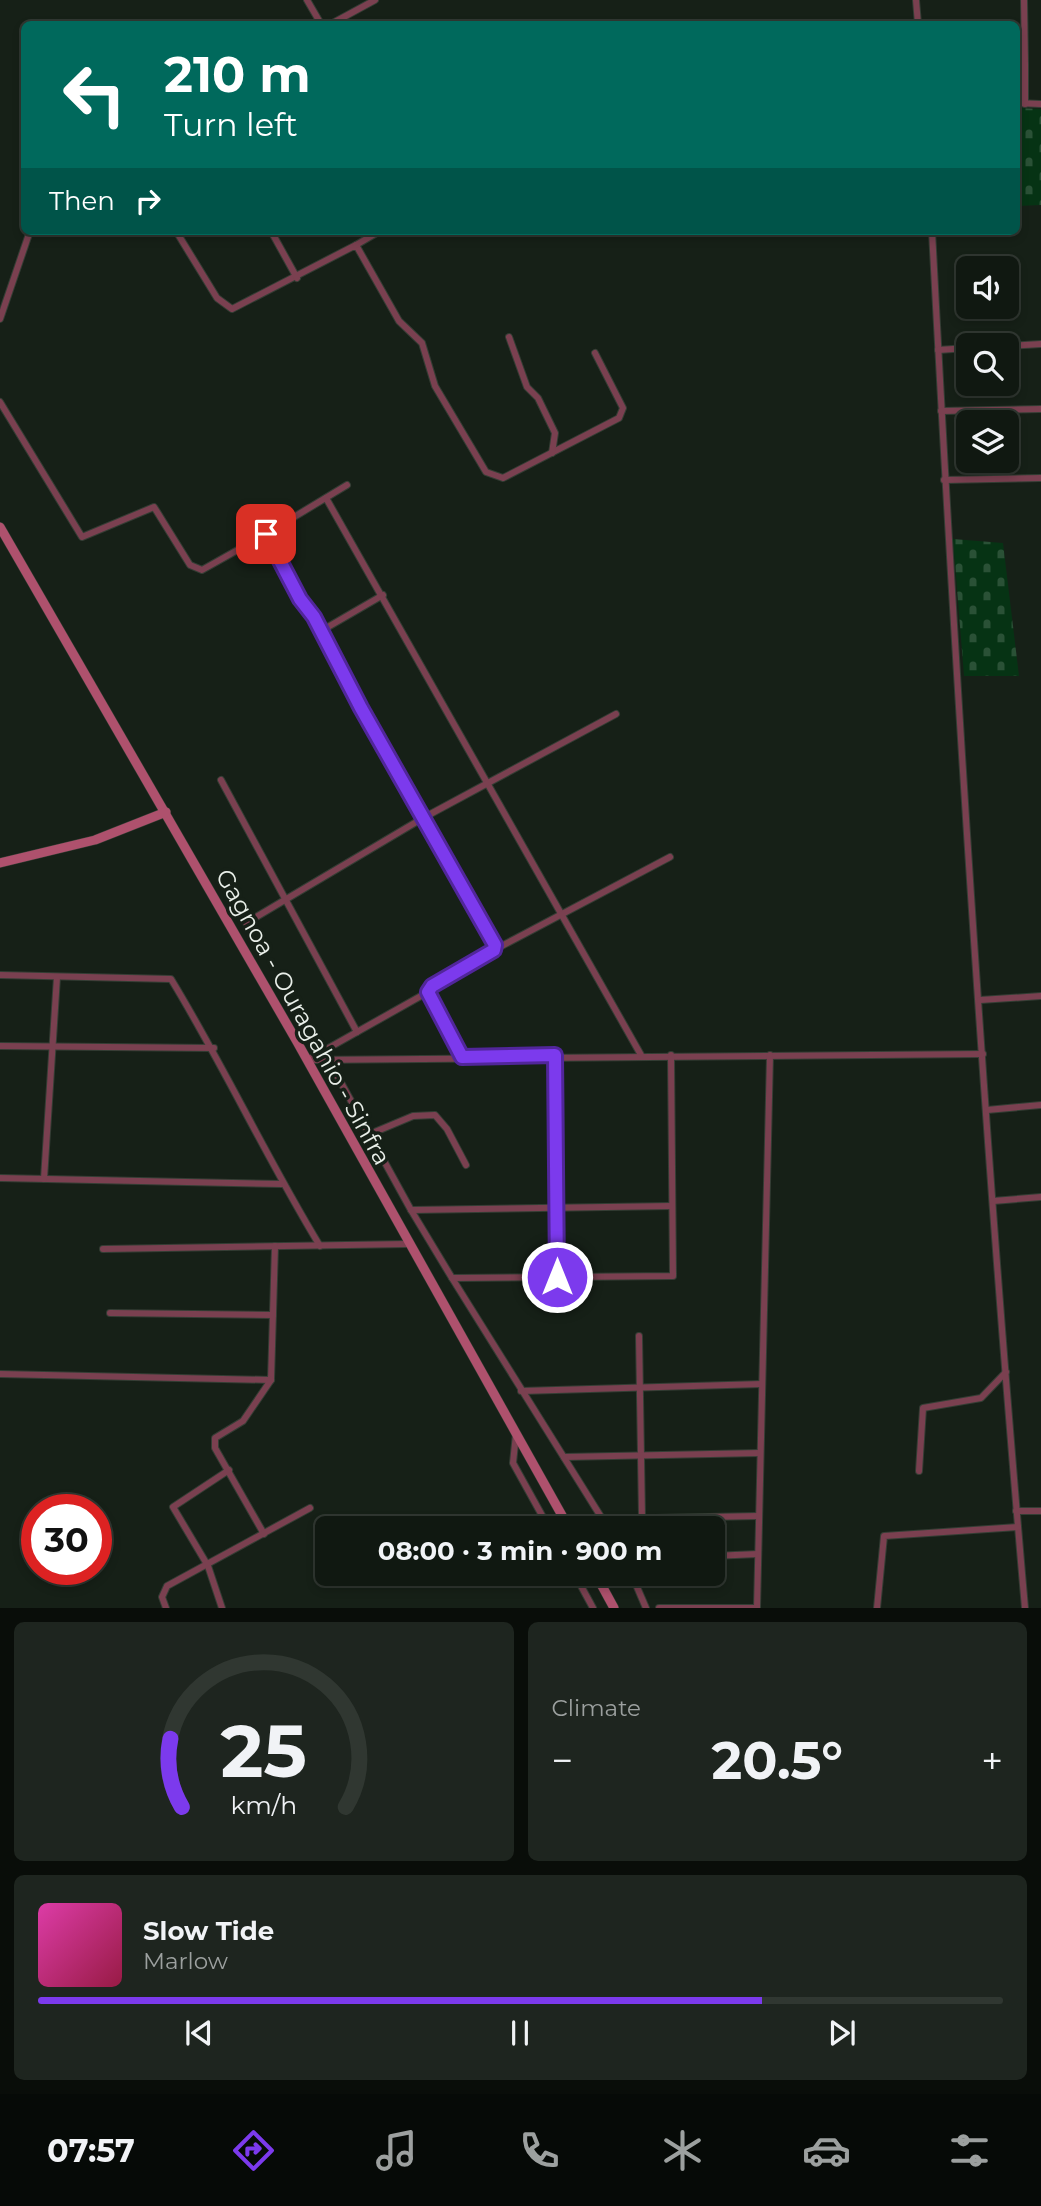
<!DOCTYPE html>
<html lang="en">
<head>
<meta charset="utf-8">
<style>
	:root { --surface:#101811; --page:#1e251f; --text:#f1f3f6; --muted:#9ca09f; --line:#303731; --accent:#7c3aed }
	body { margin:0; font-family:Montserrat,sans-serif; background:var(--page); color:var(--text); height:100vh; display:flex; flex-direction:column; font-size:26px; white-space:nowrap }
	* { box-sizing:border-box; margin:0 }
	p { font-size:23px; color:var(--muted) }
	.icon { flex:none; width:38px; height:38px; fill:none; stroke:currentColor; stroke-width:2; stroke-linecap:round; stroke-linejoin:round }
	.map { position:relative; height:1608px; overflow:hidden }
	.sheet { display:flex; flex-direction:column; gap:14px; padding:14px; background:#090d09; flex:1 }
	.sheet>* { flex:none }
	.banner { position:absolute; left:21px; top:21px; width:999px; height:214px; border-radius:10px; box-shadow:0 4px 10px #0003,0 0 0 2px var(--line); background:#00695c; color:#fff; overflow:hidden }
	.tools { position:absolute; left:956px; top:256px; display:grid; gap:14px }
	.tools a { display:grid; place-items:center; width:63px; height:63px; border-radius:10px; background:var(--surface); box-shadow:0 4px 10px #0003,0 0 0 2px var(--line); font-size:35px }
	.speed { position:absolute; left:21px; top:1494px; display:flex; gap:14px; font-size:35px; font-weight:700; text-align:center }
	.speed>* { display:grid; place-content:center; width:91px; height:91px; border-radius:50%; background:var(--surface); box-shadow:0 4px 10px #0003,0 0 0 2px var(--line); line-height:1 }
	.speed .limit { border:10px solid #d22; background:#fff; color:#111 }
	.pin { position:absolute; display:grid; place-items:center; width:60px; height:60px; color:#fff; margin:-30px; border-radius:14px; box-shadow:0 4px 10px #0006 }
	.me { position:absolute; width:77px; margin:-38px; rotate:0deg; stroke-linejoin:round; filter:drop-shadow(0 0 5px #0008) }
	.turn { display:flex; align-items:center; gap:24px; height:147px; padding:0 28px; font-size:32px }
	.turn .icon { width:91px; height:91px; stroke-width:2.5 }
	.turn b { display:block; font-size:49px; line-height:60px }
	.then { display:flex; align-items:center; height:66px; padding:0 28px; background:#0003; gap:14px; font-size:26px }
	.big { font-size:52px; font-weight:700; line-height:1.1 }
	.sheet .tile { flex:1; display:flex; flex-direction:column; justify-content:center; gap:10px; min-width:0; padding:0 24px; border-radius:10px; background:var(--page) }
	.sheet .dial { align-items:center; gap:0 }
	.dial svg { height:182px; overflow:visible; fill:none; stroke:var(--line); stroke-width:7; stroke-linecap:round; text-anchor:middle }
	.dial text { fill:var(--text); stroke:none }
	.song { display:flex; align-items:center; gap:21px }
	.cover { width:84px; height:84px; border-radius:10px; background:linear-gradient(135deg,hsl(320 70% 55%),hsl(340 70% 35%)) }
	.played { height:7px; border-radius:4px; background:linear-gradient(90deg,var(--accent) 75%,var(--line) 75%) }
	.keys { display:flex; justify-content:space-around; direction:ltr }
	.heat { display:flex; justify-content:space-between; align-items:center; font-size:38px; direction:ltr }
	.sheet .tiles { flex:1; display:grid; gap:14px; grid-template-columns:1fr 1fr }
	.tile:last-child { grid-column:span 2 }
	.trip { position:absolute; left:315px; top:1516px; width:410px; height:70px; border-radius:10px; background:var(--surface); box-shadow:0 4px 10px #0003,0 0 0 2px var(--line); font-weight:700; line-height:70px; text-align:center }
	.tabs { display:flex; height:112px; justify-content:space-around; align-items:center; background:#060a07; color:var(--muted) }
	.tabs .icon { width:49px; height:49px }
	.tabs .on { color:var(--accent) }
	.tabs b { font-size:32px; color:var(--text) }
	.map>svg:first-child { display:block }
</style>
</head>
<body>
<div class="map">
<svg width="1041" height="1608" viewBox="0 0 1041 1608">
	<defs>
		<pattern id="cemetery-stones" width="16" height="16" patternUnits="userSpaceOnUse" patternTransform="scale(1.75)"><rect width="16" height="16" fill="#063314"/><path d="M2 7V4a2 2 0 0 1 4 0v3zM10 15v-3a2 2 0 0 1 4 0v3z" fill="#2a5136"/></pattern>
	</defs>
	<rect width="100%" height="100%" fill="#162017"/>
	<g fill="url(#cemetery-stones)">
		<polygon points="1017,108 1041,109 1041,205 1017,206"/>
		<polygon points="953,539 1003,543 1019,676 964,676"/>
	</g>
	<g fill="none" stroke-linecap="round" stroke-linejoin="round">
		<defs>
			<g id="street">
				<polyline points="307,0 321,24"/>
				<polyline points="916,0 918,24"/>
				<polyline points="1024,0 1025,64"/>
				<polyline points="331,24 375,0"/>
				<polyline points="1017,64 1025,64 1025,104"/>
				<polyline points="1017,103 1041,104"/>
				<polyline points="176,231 217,298 232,309 356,245 399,321 422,343 435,386 486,472 503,478 619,418 623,408 595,353"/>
				<polyline points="271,231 297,278"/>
				<path d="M 932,231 C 956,690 985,1150 1025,1608"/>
				<polyline points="356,245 380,231"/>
				<polyline points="0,319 30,231"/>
				<polyline points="509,337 527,387 538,398 555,433 552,453"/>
				<polyline points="1006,346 1041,344"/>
				<polyline points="938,350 968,348"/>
				<polyline points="0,402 82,537 154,507 190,565 202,570 266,534 300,599 314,617 361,708 495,945 494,950 432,986 428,992 462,1057"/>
				<polyline points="941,411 1041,409"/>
				<polyline points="944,480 1041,478"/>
				<polyline points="326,498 641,1055"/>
				<polyline points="266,534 347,485"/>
				<polyline points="321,631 383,595"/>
				<polyline points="221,780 357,1032"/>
				<polyline points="246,923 423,818 616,714"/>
				<polyline points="494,950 670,857"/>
				<path d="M 0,975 L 171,979 C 224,1066 267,1159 320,1246"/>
				<polyline points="980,1000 1041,996"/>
				<polyline points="0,1046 214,1048"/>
				<polyline points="555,1055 557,1277"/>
				<polyline points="309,1059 428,992"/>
				<polyline points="328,1059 411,1210 452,1278"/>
				<polyline points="307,1060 983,1054"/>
				<polyline points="987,1110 1041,1105"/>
				<polyline points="370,1134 413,1116 435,1115 447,1129 466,1165"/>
				<polyline points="0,1178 282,1184"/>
				<polyline points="44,1179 57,977"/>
				<polyline points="993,1201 1041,1197"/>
				<polyline points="411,1210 672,1206"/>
				<polyline points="103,1249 408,1244"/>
				<polyline points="110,1313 273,1315"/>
				<polyline points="639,1336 642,1518"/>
				<polyline points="0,1374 271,1380 275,1246"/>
				<polyline points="521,1391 762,1384"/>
				<polyline points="516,1434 513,1463 549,1528"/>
				<polyline points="564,1457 760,1453"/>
				<polyline points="919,1471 923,1408 981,1398 1006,1372"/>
				<polyline points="1016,1511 1041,1511"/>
				<polyline points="603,1519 759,1516"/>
				<polyline points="608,1528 452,1278 673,1276 671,1055"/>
				<polyline points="264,1534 215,1448 215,1438 243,1421 271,1380"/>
				<polyline points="712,1556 758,1554"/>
				<polyline points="574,1573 593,1608"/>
				<polyline points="631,1573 646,1608"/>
				<polyline points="166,1608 162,1597 167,1586 310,1508"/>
				<polyline points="222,1608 208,1566 173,1507 229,1470"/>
				<polyline points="659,1608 754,1608"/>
				<polyline points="757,1608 770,1055"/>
				<polyline points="877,1608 884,1536 1018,1527"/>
			</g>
			<g id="secondary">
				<polyline points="0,527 296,1040 569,1528"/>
				<polyline points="0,863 95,840 166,812"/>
				<polyline points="595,1573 614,1608"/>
			</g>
		</defs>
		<use href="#street" stroke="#343d34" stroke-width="8"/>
		<use href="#secondary" stroke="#343d34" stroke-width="10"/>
		<use href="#street" stroke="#7a4050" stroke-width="6"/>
		<use href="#secondary" stroke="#ae516d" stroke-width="9"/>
	</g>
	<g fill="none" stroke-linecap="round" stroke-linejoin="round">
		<defs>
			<polyline id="route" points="266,534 300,599 314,617 361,708 495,945 494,950 432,986 428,992 462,1057 555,1055 557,1277"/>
		</defs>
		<use href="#route" stroke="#51269a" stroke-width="18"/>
		<use href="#route" stroke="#7c3aed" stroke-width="12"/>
	</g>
	<g text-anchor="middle" stroke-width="7" stroke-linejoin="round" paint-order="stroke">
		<g font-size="24" fill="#e9efe9" stroke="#162017">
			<text transform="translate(303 1017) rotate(61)" y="8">Gagnoa - Ouragahio - Sinfra</text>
		</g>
	</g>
</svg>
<div class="tools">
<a><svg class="icon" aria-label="sound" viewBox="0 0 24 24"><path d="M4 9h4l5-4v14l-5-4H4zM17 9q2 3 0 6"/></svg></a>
<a><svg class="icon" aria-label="search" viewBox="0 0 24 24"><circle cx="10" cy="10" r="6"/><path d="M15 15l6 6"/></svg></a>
<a><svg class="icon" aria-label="layers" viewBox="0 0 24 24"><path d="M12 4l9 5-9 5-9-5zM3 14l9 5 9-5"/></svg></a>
</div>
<div class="speed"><div class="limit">30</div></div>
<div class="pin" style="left:266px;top:534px;background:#d93025"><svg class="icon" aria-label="arrive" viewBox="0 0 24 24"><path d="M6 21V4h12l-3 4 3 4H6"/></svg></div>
<svg class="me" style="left:557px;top:1277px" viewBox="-20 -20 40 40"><circle r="17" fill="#7c3aed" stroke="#fff" stroke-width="3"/><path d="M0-11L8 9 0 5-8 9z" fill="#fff"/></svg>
<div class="trip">08:00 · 3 min · 900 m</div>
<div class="banner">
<div class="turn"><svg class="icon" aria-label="left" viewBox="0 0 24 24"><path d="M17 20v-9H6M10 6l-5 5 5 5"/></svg><div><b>210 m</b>Turn left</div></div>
<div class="then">Then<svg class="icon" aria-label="right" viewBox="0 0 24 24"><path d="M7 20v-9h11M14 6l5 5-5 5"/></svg></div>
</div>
</div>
<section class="sheet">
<div class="tiles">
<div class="tile dial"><svg viewBox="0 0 100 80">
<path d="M14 69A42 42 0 1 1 86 69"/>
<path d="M14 69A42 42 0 0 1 9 39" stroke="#7c3aed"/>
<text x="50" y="56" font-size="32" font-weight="700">25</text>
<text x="50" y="72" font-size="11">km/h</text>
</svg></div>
<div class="tile"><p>Climate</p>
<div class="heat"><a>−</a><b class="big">20.5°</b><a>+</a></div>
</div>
<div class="tile">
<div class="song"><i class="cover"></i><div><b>Slow Tide</b><p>Marlow</p></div></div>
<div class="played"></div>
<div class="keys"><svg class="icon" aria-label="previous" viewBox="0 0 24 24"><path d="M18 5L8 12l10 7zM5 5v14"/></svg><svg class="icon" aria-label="pause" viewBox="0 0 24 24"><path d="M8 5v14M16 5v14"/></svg><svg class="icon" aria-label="next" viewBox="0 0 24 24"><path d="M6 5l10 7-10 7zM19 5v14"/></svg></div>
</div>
</div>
</section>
<nav class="tabs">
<b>07:57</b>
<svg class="icon on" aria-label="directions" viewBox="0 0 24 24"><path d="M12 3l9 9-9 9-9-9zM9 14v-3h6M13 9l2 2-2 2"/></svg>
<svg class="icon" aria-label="music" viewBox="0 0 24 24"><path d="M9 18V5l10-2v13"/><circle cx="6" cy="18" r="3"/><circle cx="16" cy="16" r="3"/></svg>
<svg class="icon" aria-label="phone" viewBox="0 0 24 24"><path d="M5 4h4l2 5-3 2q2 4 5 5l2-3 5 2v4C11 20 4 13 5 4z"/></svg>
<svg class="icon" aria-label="climate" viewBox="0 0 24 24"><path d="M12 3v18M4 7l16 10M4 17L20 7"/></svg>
<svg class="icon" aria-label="car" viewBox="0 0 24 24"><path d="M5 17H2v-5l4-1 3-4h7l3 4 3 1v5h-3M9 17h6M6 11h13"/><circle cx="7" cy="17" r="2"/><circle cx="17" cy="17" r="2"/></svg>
<svg class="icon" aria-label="filters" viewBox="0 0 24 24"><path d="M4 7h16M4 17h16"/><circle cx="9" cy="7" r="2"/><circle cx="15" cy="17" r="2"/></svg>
</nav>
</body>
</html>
